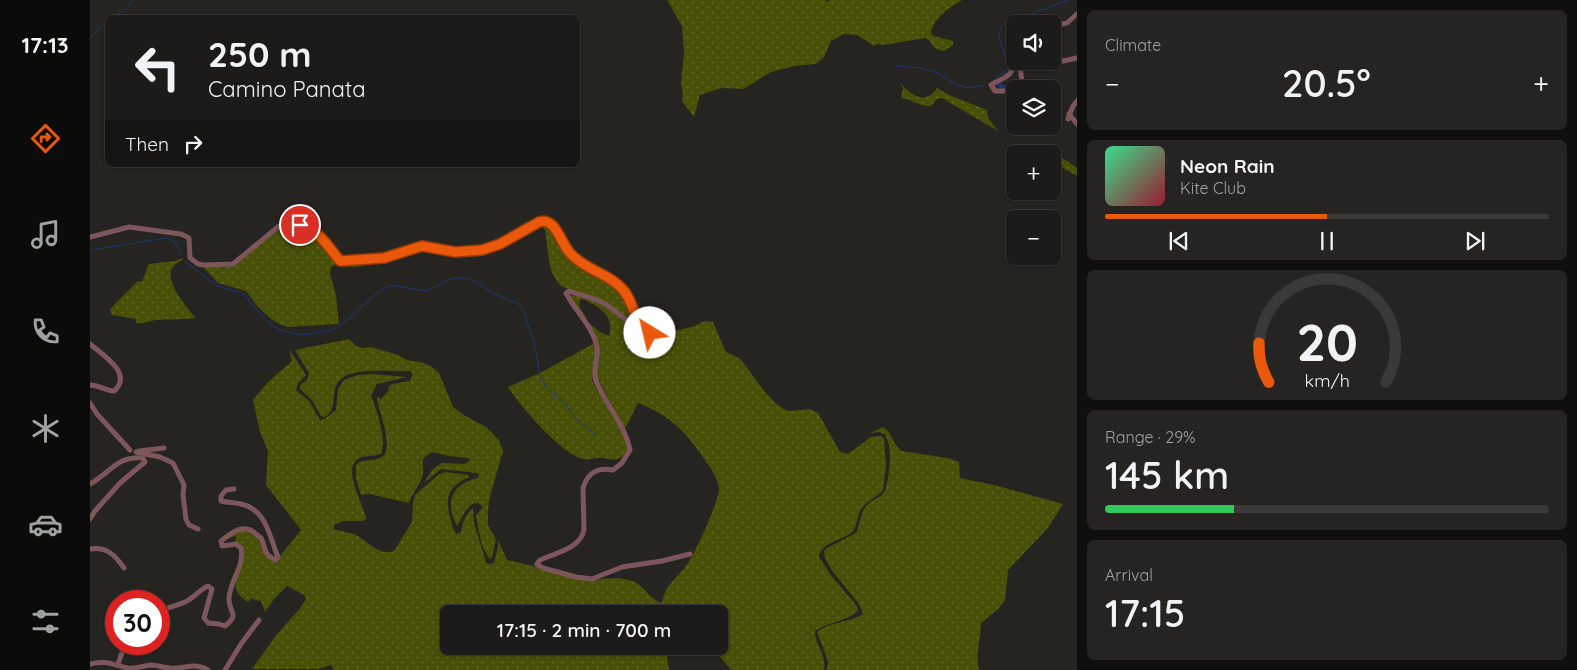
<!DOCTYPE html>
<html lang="en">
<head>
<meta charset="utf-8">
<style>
	:root { --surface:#1c1b19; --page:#252422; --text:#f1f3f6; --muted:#a0a1a2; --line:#3a3938; --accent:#ea580c }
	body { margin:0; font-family:Quicksand,sans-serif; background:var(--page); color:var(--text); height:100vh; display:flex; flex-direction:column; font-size:19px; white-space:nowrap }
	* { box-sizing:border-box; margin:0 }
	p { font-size:16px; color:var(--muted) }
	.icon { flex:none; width:28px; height:28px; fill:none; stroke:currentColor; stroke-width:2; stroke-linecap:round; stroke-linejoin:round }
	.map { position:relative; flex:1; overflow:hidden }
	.side { display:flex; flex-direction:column; gap:10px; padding:10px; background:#0f0f0e; width:500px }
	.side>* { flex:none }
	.hud { position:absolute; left:15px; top:15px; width:475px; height:152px; border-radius:8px; box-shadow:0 1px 4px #0004,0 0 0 1px var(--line); background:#1c1b19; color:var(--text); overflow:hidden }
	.fabs { position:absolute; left:916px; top:15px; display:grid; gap:10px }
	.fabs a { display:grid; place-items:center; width:55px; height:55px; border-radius:8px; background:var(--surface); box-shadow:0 1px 4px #0004,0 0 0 1px var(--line); font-size:25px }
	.speed { position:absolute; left:15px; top:590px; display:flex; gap:10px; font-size:25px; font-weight:700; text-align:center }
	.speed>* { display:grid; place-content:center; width:65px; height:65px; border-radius:50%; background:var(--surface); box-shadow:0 1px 4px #0004,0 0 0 1px var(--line); line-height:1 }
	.speed .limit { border:8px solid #d22; background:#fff; color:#111 }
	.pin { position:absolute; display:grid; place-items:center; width:42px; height:42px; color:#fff; margin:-21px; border:2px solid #fff; border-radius:50%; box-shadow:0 1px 5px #0007 }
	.me { position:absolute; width:55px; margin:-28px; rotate:324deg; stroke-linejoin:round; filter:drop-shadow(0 0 4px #0008) }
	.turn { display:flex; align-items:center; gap:18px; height:105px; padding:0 20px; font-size:22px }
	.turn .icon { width:65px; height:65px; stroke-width:2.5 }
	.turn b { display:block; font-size:35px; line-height:42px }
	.then { display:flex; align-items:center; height:48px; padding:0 20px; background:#0003; gap:10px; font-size:19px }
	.big { font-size:38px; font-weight:600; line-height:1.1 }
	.side .tile { flex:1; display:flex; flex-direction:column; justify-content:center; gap:8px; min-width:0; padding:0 18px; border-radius:8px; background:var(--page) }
	.side .dial { align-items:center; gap:0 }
	.dial svg { height:130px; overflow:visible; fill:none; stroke:var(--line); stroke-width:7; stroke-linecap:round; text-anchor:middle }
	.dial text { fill:var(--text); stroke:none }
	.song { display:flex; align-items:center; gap:15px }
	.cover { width:60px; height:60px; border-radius:8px; background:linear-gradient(135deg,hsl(150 70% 55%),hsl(350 70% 35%)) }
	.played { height:5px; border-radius:2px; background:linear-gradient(90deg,var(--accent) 50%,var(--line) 50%) }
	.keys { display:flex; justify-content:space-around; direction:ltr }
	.heat { display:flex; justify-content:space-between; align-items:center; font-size:28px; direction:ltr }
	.charge { height:8px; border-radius:4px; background:linear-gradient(90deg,#34c759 29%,var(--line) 0) }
	.trip { position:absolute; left:350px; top:605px; width:288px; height:50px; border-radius:8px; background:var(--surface); box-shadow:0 1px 4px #0004,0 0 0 1px var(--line); font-weight:600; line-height:50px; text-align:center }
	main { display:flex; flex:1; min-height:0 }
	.dock { display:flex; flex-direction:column; width:90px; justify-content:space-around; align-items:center; background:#0b0b0a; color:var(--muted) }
	.dock .icon { width:35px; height:35px }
	.dock .current { color:var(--accent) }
	.dock b { font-size:22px; color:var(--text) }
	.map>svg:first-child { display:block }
</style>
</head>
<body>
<main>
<nav class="dock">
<b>17:13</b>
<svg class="icon current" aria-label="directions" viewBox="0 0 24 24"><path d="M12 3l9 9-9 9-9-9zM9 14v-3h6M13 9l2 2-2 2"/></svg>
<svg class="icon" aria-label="music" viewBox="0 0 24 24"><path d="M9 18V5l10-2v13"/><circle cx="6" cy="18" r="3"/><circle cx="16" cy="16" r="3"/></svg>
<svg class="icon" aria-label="phone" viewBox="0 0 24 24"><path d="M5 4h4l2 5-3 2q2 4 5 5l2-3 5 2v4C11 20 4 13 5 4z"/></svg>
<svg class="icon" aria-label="climate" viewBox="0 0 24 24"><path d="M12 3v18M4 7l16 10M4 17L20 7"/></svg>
<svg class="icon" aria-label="car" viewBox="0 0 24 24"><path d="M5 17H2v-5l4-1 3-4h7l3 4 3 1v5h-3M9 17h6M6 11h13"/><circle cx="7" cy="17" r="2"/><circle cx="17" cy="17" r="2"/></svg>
<svg class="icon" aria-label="filters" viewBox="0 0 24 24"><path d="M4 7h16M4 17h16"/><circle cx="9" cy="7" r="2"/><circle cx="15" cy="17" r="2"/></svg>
</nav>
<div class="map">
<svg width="987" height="670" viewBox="0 0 987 670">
	<defs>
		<pattern id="grass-dots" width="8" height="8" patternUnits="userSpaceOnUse" patternTransform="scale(1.25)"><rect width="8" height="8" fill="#484f06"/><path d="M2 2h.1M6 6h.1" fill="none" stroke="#626729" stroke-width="1.8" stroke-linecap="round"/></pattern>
	</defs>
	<rect width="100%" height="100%" fill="#252421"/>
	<g fill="url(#grass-dots)">
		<path d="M 577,0 L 735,0 L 737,2 L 740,0 L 872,0 C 859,8 844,17 841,33 L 843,36 L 863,41 L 863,45 L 854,51 C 839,48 845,44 836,38 L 793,45 L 787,44 L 784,46 L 767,35 L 754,34 L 741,41 L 734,57 L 726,64 L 704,66 L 681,72 L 653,89 L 631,88 L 610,95 L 604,117 L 592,101 L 593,95 L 591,83 L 594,53 L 592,26 Z"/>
		<path d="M 811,83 C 820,95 836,106 847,88 L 859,95 L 897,110 L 898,118 L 908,131 L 852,98 L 847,99 L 841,106 C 830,107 822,99 811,98 L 813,89 Z"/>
		<path d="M 939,149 C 945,150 953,150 959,152 C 969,155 979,162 987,168 L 987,176 L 963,162 L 962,154 L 946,154 Z"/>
		<path d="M 454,223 L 460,226 L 471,247 L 482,259 L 518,280 L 532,292 L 545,318 L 555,330 L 545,325 L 522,306 L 471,286 C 456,271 459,250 455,230 L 452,227 C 440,230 432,238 421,244 C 408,252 395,254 380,256 L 398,251 Z"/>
		<path d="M 202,227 C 231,227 231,245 248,262 L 260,263 L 304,257 L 328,250 L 375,255 L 349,254 L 329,251 L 307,259 L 280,263 L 273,266 L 263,267 L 244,265 L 241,267 L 240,274 L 246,295 L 249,324 L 198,327 L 191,325 L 181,319 L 168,307 L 156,291 L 128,283 L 112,266 L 146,265 L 163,249 L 190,229 Z"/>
		<path d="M 92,258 L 93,260 C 64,270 94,304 106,318 C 92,320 79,319 66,320 C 59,321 53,324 46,323 L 46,319 L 22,315 L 20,309 L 48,281 L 52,282 L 59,264 L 85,261 Z"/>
		<path d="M 481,295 C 491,296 507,300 516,306 C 530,317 542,335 562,336 L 602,327 L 615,321 L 623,322 L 635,350 C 639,355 646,355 651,360 C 666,378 675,397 695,410 L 700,411 L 720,409 L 728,413 L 731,418 L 750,452 L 758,454 L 781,437 L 791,436 L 794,439 L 796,465 L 793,490 C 786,498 776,501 770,511 C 766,518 768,526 762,532 C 752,541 732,541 729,557 L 740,574 L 766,605 L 768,610 C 764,619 735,623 725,631 C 724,644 737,654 734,670 L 641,670 L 629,655 L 619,646 L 629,646 L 629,614 L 359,614 L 359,646 L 585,646 L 577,656 L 579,670 L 244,670 L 241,665 L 228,669 L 162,669 L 187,634 L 208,611 L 216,599 L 214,595 L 197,586 L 184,599 L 175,612 L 171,601 L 164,600 L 162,598 L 158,602 C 154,599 149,596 147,591 C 140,577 159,562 152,545 L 146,543 L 145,539 L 147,538 L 146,536 L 133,540 L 152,529 L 162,532 L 170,539 C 173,550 174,556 185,562 L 189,562 L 190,556 L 211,530 L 176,485 L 178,451 L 170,432 L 163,400 L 177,383 L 202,361 L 199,349 L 216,375 L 208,383 L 206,390 L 219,401 L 230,420 L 236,418 L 246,410 L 248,389 L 254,380 L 268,375 L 283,374 L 317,377 L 287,384 L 281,396 C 287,410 297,440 291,454 C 284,457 273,455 268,459 C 251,470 275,506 276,519 L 273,521 L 253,521 L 244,525 L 244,529 C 252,532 261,532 268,536 C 280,543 288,556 304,551 L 322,522 L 323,502 L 325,495 L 349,474 L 356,472 L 378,475 L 379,477 C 358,487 354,497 361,520 C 362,525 363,530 367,534 L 371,532 C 372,524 376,513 383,508 L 384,523 L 396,562 L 399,564 L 404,563 L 408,547 L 408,540 L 417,560 L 505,580 C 518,578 536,576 548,584 C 556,590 562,600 572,603 C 576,583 585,581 596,566 C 604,556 629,501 629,489 C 628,476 617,463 609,452 C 593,428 576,414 548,403 L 535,429 L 532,425 L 507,377 L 506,339 L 499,323 L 510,332 L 519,336 C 525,316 510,307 493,299 L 490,300 L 489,306 L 498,321 L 479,296 Z"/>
		<path d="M 259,339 L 266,346 L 273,348 L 281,347 L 308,355 L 317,360 L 330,362 L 341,366 L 349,373 L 363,407 L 374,415 L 396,427 L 409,440 L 413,451 L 399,500 L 398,512 L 398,525 L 406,539 L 402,557 L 400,559 C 391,549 388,529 386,515 L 393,507 C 381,493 372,519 367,526 C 354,502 362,484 388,478 L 389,475 L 387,473 L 351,469 L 334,483 L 342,470 L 352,463 L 375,464 L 380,460 L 378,458 L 359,456 L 342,452 C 339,454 335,456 333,460 C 332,465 334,469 333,473 C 332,484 322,492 319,503 L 279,494 L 271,495 L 266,479 L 266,465 C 273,458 283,462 292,457 C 305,449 288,410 287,397 L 291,399 L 299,390 L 298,387 L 302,384 L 320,381 L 323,374 L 320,371 C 301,373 251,363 245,389 C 242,401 246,409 235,417 L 231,416 L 222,400 L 210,389 L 210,385 L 217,380 L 219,373 L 205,350 Z"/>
		<path d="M 503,344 L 506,352 L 502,381 L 532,431 L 539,450 C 529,462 525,460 512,458 C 505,457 500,461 493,459 C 470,453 431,407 418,387 L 450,373 Z"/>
		<path d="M 793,427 C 803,433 803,446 812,451 C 823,453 865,458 869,462 L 870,478 L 904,485 L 973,504 L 958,528 L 918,570 L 915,600 L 908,609 L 891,623 C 891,639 885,654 889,670 L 737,670 L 738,661 L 727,632 C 740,621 760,623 773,614 C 769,595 734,571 734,551 L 737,548 L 766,533 C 770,524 770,514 776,506 C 782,499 791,498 795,491 C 800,474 803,449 795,434 L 789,432 L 781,433 Z"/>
	</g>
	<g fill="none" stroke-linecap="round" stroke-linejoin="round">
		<g stroke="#1c3776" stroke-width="1">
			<polyline points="19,18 34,11 44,0"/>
			<polyline points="0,38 18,19"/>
			<polyline points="805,66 831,68 847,73 867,85 875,87 880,88 892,85"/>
			<path d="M 906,77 L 913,74 L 918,67 L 909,37 C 909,31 910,28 914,24 L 978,0"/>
			<polyline points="0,250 77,238 86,243 91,253"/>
			<polyline points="96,262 127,286 153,293 171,315 182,325 190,330 212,335 242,330 254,323 288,292 302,285 336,291 363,278 375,278 386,282 402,293 427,303 433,310 444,342 450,377 457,388 472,401 487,419 507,436"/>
		</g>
		<g stroke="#1c3776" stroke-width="4.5">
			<polyline points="962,52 970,58"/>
			<polyline points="907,83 912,87 919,89"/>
		</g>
		<g stroke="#7c565b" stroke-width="5">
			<polyline points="962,26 977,23 987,14"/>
			<path d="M 925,38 C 912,52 929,61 921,72 C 917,79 907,80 901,85 L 905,91 L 921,91 L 925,89"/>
			<polyline points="962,55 973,61 987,58"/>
			<polyline points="926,89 932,81 929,61"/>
			<polyline points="979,114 987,124"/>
			<polyline points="978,119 983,106 987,101"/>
			<path d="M 0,237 L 39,227 L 91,234 L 99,238 L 100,258 L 108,264 L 114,265 L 143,264 L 189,226 L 210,225 L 220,229 L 233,238 L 250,261 L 294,258 L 332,246 L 365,252 L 393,250 L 410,244 L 454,220 C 469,225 471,246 482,256 C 497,269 521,274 534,290 C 540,298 542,310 548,318 C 551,324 556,328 560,333"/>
			<path d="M 560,333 C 538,327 534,316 517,305 C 506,298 490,295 479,291 L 476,293 C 486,312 502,325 507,347 C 509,358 502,369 506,381 C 516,405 535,425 540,450 L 532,463 L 523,470 C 508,467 498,472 493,488 L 494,529 C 492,548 465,553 450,560 L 447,564 L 453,568 L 486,577 L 502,579 L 532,567 L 572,561 L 600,554"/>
			<path d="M 0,344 C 13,355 44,374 24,391 C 16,391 9,385 0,385"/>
			<polyline points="0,403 7,414 40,450"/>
			<polyline points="49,451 74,448"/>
			<polyline points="46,452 70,457 83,463 94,485 93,495 96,519 99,525 108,529"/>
			<path d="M 0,484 C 20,473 28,455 53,458 L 55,462 L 30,483 L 5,511 L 0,519"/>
			<path d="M 0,549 C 16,546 25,555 34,568"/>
			<path d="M 69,612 C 77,607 87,606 95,602 C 104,598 109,590 118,586 L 122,589 L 114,618 L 118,623 L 129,624 L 135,626 C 151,613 138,613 139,598 C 140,580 155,566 151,548 L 146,544 L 132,546 L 131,541 C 141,533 153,523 165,533 C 166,534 171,538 171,538 C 177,549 172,554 186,560 L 188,557 C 179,536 177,510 151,504 C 144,502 138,503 131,501 L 131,496 L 136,490 L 144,489"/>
			<path d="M 0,664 C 19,660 21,665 38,668 C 46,669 53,666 61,665 C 68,665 73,668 80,668 C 95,670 102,661 118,670"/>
			<polyline points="28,664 35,644"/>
			<polyline points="135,670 151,644 169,620"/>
		</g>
	</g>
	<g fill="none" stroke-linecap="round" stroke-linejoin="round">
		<defs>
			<path id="route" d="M 210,225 C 232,233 236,244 250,261 L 294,258 L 332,246 L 365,252 L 392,250 L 410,244 L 449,222 C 466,216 471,245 481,254 C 495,270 521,274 534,291 C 541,299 542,310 548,318 C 551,324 556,328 560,333"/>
		</defs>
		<use href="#route" stroke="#983908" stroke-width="12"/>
		<use href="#route" stroke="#ea580c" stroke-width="9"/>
	</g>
</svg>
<div class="fabs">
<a><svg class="icon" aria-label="sound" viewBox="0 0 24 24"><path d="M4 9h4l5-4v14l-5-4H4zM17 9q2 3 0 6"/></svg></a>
<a><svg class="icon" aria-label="layers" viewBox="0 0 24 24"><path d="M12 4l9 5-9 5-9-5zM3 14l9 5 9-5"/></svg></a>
<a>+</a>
<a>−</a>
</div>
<div class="speed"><div class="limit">30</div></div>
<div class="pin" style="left:210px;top:225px;background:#d93025"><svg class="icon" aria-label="arrive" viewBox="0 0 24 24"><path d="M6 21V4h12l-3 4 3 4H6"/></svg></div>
<svg class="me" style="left:560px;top:333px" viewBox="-20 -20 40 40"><circle r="19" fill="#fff"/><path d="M0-13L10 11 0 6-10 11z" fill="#ea580c"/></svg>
<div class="trip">17:15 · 2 min · 700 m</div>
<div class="hud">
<div class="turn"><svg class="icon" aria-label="left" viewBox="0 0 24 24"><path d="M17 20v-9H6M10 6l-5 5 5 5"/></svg><div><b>250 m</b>Camino Panata</div></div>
<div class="then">Then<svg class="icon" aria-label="right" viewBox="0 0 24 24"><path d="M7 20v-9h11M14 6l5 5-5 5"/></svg></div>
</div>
</div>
<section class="side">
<div class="tile"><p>Climate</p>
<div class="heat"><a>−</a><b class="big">20.5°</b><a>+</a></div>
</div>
<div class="tile">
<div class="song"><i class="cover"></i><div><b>Neon Rain</b><p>Kite Club</p></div></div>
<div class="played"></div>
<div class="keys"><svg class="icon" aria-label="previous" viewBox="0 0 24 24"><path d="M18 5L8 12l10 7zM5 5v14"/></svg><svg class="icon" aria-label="pause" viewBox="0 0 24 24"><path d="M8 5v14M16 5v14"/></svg><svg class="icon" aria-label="next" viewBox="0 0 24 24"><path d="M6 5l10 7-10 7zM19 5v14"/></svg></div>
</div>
<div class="tile dial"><svg viewBox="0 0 100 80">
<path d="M14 69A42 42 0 1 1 86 69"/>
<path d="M14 69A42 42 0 0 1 8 45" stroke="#ea580c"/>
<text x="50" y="56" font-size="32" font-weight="700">20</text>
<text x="50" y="72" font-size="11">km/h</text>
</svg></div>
<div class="tile"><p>Range · 29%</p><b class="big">145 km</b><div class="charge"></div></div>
<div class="tile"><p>Arrival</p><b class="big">17:15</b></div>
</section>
</main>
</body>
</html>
